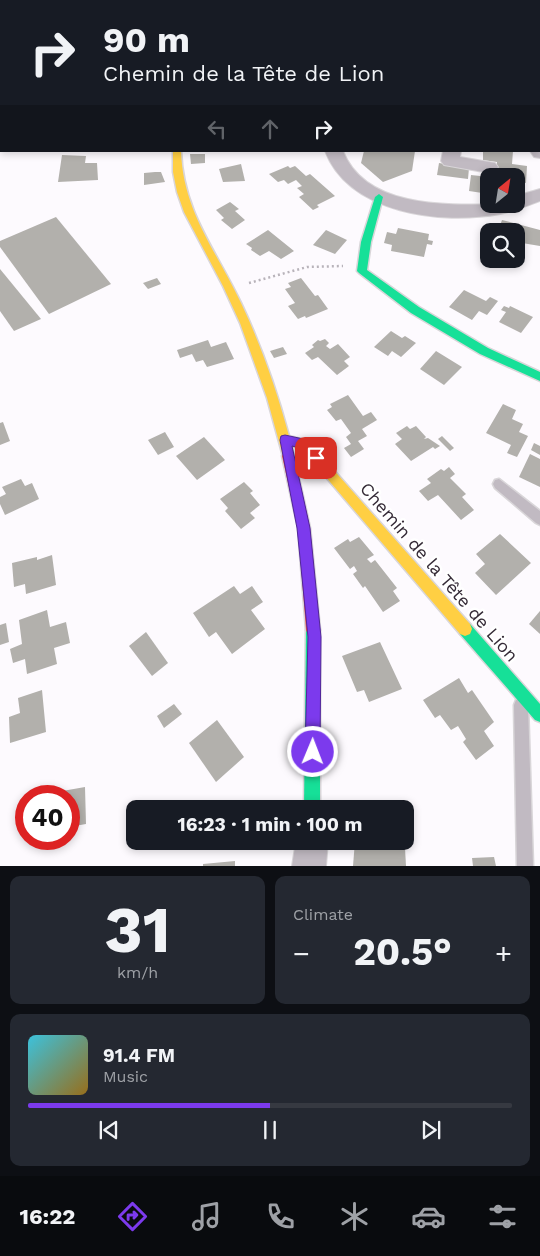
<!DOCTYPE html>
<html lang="en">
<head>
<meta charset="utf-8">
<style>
	:root { --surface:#171b24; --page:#242831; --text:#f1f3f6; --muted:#9ea1a6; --line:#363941; --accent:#7c3aed }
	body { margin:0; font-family:"Work Sans",sans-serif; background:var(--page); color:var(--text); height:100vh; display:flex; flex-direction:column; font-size:19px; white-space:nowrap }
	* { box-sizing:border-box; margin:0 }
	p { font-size:16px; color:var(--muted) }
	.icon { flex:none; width:28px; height:28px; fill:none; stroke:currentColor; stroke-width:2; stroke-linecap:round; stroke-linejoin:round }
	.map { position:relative; height:866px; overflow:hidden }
	.sheet { display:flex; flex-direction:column; gap:10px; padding:10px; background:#0d0f14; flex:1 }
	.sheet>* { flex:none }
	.top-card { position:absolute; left:0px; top:0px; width:540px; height:152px; box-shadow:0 2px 8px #0003; background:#171b24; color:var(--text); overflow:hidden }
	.needle { width:32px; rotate:30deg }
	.fabs { position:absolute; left:480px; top:168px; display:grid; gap:10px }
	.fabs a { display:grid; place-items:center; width:45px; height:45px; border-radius:10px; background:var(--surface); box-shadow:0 2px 8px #0003; font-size:25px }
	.speed { position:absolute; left:15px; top:785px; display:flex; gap:10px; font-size:25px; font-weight:700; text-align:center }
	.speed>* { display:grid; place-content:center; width:65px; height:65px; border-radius:50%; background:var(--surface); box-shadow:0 2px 8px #0003; line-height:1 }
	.speed .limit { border:8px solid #d22; background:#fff; color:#111 }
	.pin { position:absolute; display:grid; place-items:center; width:42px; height:42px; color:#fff; margin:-21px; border-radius:10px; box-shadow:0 2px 8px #0006 }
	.me { position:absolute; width:55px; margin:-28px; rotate:1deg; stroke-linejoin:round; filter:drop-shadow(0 0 4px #0008) }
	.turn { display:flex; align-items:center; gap:18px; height:105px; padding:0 20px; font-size:22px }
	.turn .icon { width:65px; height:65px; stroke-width:2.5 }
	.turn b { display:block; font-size:35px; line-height:42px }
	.lanes { display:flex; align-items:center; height:48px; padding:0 20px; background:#0003; justify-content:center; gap:25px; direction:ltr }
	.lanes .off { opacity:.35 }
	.big { font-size:38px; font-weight:700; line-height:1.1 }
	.sheet .tile { flex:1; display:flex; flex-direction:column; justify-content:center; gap:8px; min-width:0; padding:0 18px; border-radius:10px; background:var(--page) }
	.sheet .dial { align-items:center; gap:0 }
	.dial b { font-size:65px; line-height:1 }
	.song { display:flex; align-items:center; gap:15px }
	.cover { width:60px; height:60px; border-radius:8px; background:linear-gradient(135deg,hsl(190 70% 55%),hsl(40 70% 35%)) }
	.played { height:5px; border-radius:2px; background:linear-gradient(90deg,var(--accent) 50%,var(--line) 50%) }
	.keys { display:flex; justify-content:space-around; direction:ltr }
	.heat { display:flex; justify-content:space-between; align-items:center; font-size:28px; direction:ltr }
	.sheet .tiles { flex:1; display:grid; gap:10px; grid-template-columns:1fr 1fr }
	.tile:last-child { grid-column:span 2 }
	.trip { position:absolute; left:126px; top:800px; width:288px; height:50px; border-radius:10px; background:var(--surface); box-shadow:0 2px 8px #0003; font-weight:700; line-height:50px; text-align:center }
	.menu { display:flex; height:80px; justify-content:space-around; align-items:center; background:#090b0e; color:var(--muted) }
	.menu .icon { width:35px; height:35px }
	.menu .selected { color:var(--accent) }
	.menu b { font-size:22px; color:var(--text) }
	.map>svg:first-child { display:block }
</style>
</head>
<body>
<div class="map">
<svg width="540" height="866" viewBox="0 0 540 866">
	<rect width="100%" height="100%" fill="#fdfafe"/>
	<g fill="#b2b0ac">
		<polygon points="364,151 415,151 412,171 383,182 361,163"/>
		<polygon points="483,151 513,151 512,164 527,166 526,183 516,181 516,176 496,176 497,162 483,160"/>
		<polygon points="190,154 205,154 205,163 191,164"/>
		<polygon points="62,155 86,156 85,163 97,163 98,180 58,182"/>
		<polygon points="439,163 469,168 468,179 437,175"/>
		<polygon points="241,164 245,181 223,182 219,169"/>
		<polygon points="288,166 290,168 295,166 306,176 310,174 335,196 317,205 319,207 313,210 299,197 304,194 297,188 302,186 296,180 288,184 284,180 278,182 269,174"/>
		<polygon points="155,172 161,172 165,182 144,185 144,173"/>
		<polygon points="471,175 489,177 489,194 469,191"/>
		<polygon points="230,202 239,209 235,211 245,220 232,229 221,220 224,218 216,210"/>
		<polygon points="56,217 111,284 49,314 0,247 0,241"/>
		<polygon points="502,220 540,230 540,246 516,242 516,231 498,231"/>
		<polygon points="398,228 429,234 428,240 433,241 432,245 427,244 424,257 391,251 392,245 384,243 387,232 396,234"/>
		<polygon points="268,230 294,251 281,259 269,251 260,256 251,250 252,248 246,244"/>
		<polygon points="326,230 347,240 335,254 313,245"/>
		<polygon points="0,269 41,319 14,331 0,311"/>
		<polygon points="157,278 161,284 148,289 143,283"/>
		<polygon points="301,278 315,296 318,295 328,309 306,318 305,316 298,319 288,306 295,303 285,289 291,287 288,283"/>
		<polygon points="464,290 486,301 490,297 498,301 487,315 479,311 472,320 449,307"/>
		<polygon points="504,306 509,308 510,306 533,317 521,333 499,322 506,312 501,310"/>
		<polygon points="391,331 402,338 405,336 416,343 401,357 392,351 388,356 374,347"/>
		<polygon points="325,339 329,343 326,346 330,349 338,344 350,357 344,361 349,366 337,375 318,357 312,360 305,353 314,347 312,345 318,340 320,341"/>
		<polygon points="208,340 211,347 226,342 234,359 207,367 203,360 196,362 192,354 180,358 177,350"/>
		<polygon points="283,347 287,354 274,358 270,351"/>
		<polygon points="436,351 462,367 444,385 420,369"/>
		<polygon points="348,395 363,416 371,412 377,420 362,429 367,436 358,441 364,449 351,457 344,448 351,444 346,437 351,433 341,419 336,421 327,410 332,407 330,404"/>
		<polygon points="503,404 516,410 512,419 523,424 519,432 528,436 517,457 507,453 511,445 486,433"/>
		<polygon points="3,422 10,441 0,445 0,423"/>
		<polygon points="407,426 410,429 416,426 426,437 424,439 428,438 440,446 435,449 433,447 411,461 395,444 402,439 396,433"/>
		<polygon points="165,432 174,447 158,455 148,440"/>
		<polygon points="442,436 454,448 450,451 438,439"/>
		<polygon points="204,437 225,460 197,480 176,456"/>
		<polygon points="534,443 540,446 540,455 531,450"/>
		<polygon points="530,454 540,459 540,487 519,477"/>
		<polygon points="449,467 455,474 450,478 466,494 462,497 474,510 461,520 438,495 428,501 419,491 431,483 427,479 441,469 444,471"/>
		<polygon points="21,479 25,486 32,483 39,499 5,515 0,504 0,497 6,494 2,487"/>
		<polygon points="244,482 253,491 250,493 260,505 250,513 255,518 241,529 225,511 228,508 220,499"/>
		<polygon points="500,534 531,563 496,595 475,573 485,564 476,554"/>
		<polygon points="359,537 374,555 367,559 371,563 375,560 397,588 393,591 400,601 383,612 365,586 363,588 353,574 357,571 354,566 350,569 334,548 348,539 350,542"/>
		<polygon points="52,555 56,585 26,594 25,584 14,587 12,563 37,557 37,560"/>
		<polygon points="234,586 240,594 252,586 263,602 251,610 265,629 232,654 216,632 209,637 193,613"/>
		<polygon points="47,610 50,627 66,622 70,643 54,648 57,664 27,674 25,659 13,663 10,649 22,644 19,620"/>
		<polygon points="540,611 540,634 529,624"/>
		<polygon points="6,623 9,642 0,645 0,625"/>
		<polygon points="146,632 168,663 152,676 129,646"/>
		<polygon points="380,642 402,689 369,702 364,690 357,692 342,656"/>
		<polygon points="459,678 468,693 472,690 494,722 484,731 494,746 476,760 463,742 466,739 458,726 451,730 440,715 435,718 423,700"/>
		<polygon points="42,690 46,732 10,743 9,717 20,713 18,698"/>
		<polygon points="174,704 182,714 164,728 157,716"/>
		<polygon points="217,720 244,757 216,782 189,743"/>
		<polygon points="85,787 86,824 69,827 69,796 34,796"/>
		<polygon points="26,796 26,813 22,814 23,797"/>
		<polygon points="355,841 405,848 406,866 353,866"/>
		<polygon points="494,857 496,866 473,866 472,858"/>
		<polygon points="235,861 235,866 203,866 203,864"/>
	</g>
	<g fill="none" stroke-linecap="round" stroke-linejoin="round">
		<defs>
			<g id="lane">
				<polygon points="499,479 540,511 540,525 536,523 495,488 493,484 495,480"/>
				<polygon points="521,698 526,700 528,705 533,866 517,866 514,705 516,700"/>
			</g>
			<g id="street">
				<rect x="223" y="0" width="14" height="1"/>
				<polygon points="452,0 468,0 469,1 451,1"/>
				<polygon points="540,0 540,8 539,8 539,1 534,1"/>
				<rect x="539" y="119" width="1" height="10"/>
				<polygon points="539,146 540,146 540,158 534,157 530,151 539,151"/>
				<path d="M 325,151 L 343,151 C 368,214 463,204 516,204 L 516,196 L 540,189 L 540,201 C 527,206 514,211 500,214 C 442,225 349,214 325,151 Z"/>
				<polygon points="443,151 461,151 460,157 495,163 498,167 495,171 489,173 444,165 441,161"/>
				<polygon points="296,841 328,841 326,866 292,866"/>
			</g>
			<g id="fast">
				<polygon points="379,194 383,197 371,242 367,270 419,307 488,348 540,372 540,381 480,354 411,313 359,273 357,271 361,242 375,197"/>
				<polygon points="465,622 470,624 540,704 540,722 535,720 460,634 458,629 460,624"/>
				<polygon points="313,623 318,625 320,630 320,809 304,809 306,630 308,625"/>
			</g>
			<path id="slow" d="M 173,151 L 181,151 C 183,212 216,250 241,303 C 261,345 277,391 289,436 L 308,441 L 470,624 L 472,629 L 470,634 L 465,636 L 460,634 L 301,448 L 291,446 L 294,456 L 292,460 L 288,461 L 284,460 L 267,398 L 240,323 L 223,286 L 184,212 L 177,192 L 173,172 Z"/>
			<g id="jam">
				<rect x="0" y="53" width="1" height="4"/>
				<polygon points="288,451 292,452 294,456 310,528 320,630 318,635 313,637 308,635 306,630 298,528 282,456 284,452"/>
			</g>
		</defs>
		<use href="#lane" stroke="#d9d6d9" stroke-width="3"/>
		<use href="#street" stroke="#d9d6d9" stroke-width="2"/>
		<use href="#fast" stroke="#d9d6d9" stroke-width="3"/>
		<use href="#slow" stroke="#d9d6d9" stroke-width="3"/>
		<use href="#jam" stroke="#d9d6d9" stroke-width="3"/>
		<polyline stroke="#b8b3ba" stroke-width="2.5" stroke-dasharray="2 3" stroke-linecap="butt" points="249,283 307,267 343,266"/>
		<use href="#lane" fill="#c1bac2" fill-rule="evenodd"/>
		<use href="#street" fill="#c1bac2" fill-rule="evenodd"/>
		<use href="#fast" fill="#16e098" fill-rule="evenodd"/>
		<use href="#slow" fill="#ffcf43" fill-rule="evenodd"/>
		<use href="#jam" fill="#f24e42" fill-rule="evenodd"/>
	</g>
	<path fill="#7c3aed" stroke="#51269a" d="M 285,435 L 308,440 L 322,458 L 321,462 C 309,466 307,449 292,446 L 310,528 L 321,637 L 320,752 L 318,757 L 313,759 L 308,757 L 305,752 L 308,637 L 297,528 L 280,440 L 281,436 Z"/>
	<g text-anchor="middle" stroke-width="5" stroke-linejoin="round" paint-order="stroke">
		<g font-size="18" fill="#352b37" stroke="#fff">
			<text transform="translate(439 572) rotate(49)" y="6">Chemin de la Tête de Lion</text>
		</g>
	</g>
</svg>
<div class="fabs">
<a><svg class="needle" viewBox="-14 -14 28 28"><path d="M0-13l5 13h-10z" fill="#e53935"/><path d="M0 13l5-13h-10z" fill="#9ea1a6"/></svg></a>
<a><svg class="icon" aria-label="search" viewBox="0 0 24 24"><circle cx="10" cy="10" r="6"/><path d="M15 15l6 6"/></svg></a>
</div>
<div class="speed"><div class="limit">40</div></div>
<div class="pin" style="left:316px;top:458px;background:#d93025"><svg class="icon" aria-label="arrive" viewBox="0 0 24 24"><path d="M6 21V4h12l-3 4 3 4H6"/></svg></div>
<svg class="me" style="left:313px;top:752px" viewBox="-20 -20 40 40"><circle r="17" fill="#7c3aed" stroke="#fff" stroke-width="3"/><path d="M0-11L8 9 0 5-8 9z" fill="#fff"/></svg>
<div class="trip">16:23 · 1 min · 100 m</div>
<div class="top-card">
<div class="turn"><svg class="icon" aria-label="right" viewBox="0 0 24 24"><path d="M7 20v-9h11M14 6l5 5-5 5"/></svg><div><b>90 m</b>Chemin de la Tête de Lion</div></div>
<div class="lanes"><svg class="icon off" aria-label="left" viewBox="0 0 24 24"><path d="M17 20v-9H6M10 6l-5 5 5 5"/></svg><svg class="icon off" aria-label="ahead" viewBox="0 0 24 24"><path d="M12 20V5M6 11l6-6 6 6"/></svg><svg class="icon" aria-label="right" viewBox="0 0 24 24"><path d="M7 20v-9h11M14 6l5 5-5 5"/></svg></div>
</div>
</div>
<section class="sheet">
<div class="tiles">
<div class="tile dial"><b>31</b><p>km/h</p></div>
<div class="tile"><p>Climate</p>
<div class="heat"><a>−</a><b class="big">20.5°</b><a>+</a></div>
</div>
<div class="tile">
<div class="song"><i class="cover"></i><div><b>91.4 FM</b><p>Music</p></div></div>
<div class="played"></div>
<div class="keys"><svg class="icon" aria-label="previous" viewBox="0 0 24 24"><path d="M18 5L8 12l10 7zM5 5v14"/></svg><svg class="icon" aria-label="pause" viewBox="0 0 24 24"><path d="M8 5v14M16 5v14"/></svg><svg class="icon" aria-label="next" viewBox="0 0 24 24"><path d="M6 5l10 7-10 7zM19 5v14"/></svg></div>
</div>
</div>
</section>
<nav class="menu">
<b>16:22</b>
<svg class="icon selected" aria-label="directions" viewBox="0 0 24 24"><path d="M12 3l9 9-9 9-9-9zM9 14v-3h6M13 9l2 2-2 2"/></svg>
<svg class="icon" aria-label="music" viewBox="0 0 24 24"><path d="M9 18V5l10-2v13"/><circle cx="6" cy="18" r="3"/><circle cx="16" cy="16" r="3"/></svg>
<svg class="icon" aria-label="phone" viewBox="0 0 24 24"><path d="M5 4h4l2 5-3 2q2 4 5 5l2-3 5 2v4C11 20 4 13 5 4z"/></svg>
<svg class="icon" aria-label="climate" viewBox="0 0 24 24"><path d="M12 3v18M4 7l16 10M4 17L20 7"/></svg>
<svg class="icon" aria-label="car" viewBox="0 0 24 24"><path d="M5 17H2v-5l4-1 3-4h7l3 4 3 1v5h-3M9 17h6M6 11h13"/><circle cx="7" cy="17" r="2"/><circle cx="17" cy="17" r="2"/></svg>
<svg class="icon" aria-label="filters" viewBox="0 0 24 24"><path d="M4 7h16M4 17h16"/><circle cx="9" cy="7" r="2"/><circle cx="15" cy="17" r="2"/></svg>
</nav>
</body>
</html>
